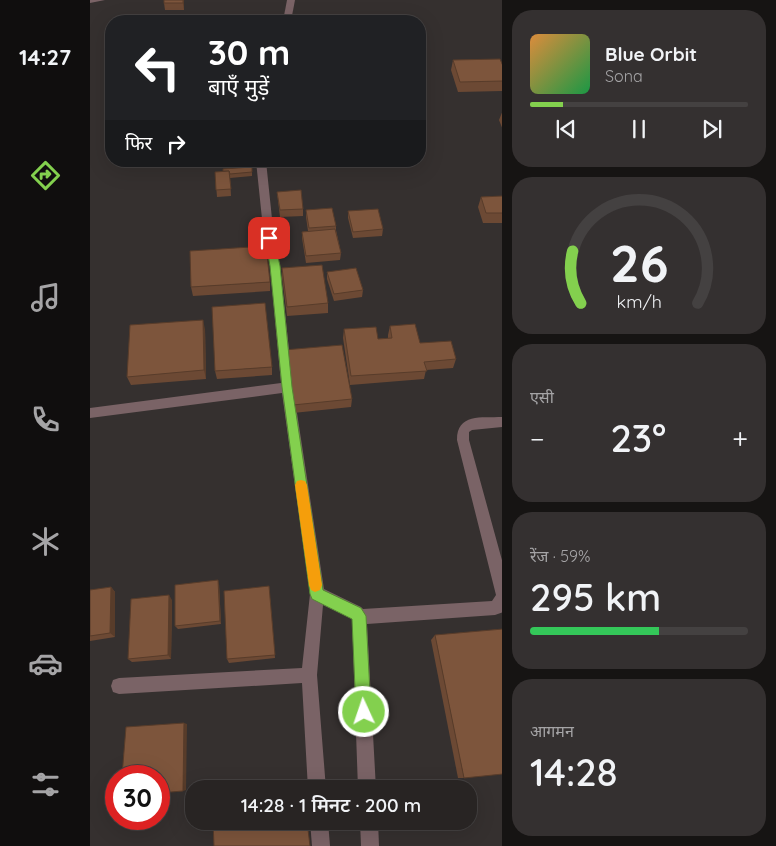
<!DOCTYPE html>
<html lang="hi">
<head>
<meta charset="utf-8">
<style>
	:root { --surface:#282423; --page:#343030; --text:#f1f3f6; --muted:#a5a4a6; --line:#444141; --accent:#83d04e }
	body { margin:0; font-family:Quicksand,"Noto Sans Devanagari",sans-serif; background:var(--page); color:var(--text); height:100vh; display:flex; flex-direction:column; font-size:19px; white-space:nowrap }
	* { box-sizing:border-box; margin:0 }
	p { font-size:16px; color:var(--muted) }
	.icon { flex:none; width:28px; height:28px; fill:none; stroke:currentColor; stroke-width:2; stroke-linecap:round; stroke-linejoin:round }
	.map { position:relative; flex:1; overflow:hidden }
	.panel { display:flex; flex-direction:column; gap:10px; padding:10px; background:#161413; width:274px }
	.panel>* { flex:none }
	.banner { position:absolute; left:15px; top:15px; width:321px; height:152px; border-radius:20px; box-shadow:0 5px 20px #0002,0 0 0 1px var(--line); background:#202124; color:#fff; overflow:hidden }
	.speed { position:absolute; left:15px; top:765px; display:flex; gap:10px; font-size:25px; font-weight:700; text-align:center }
	.speed>* { display:grid; place-content:center; width:65px; height:65px; border-radius:50%; background:var(--surface); box-shadow:0 5px 20px #0002,0 0 0 1px var(--line); line-height:1 }
	.speed .limit { border:8px solid #d22; background:#fff; color:#111 }
	.pin { position:absolute; display:grid; place-items:center; width:42px; height:42px; color:#fff; margin:-21px; border-radius:10px; box-shadow:0 2px 8px #0006 }
	.me { position:absolute; width:55px; margin:-28px; rotate:357deg; stroke-linejoin:round; filter:drop-shadow(0 0 4px #0008) }
	.turn { display:flex; align-items:center; gap:18px; height:105px; padding:0 20px; font-size:22px }
	.turn .icon { width:65px; height:65px; stroke-width:2.5 }
	.turn b { display:block; font-size:35px; line-height:42px }
	.then { display:flex; align-items:center; height:48px; padding:0 20px; background:#0003; gap:10px; font-size:19px }
	.big { font-size:38px; font-weight:600; line-height:1.1 }
	.panel .card { flex:1; display:flex; flex-direction:column; justify-content:center; gap:8px; min-width:0; padding:0 18px; border-radius:20px; background:var(--page) }
	.panel .dial { align-items:center; gap:0 }
	.dial svg { height:130px; overflow:visible; fill:none; stroke:var(--line); stroke-width:7; stroke-linecap:round; text-anchor:middle }
	.dial text { fill:var(--text); stroke:none }
	.song { display:flex; align-items:center; gap:15px }
	.cover { width:60px; height:60px; border-radius:8px; background:linear-gradient(135deg,hsl(30 70% 55%),hsl(140 70% 35%)) }
	.played { height:5px; border-radius:2px; background:linear-gradient(90deg,var(--accent) 15%,var(--line) 15%) }
	.keys { display:flex; justify-content:space-around; direction:ltr }
	.heat { display:flex; justify-content:space-between; align-items:center; font-size:28px; direction:ltr }
	.charge { height:8px; border-radius:4px; background:linear-gradient(90deg,#34c759 59%,var(--line) 0) }
	.trip { position:absolute; left:95px; top:780px; width:292px; height:50px; border-radius:20px; background:var(--surface); box-shadow:0 5px 20px #0002,0 0 0 1px var(--line); font-weight:600; line-height:50px; text-align:center }
	main { display:flex; flex:1; min-height:0 }
	.tabs { display:flex; flex-direction:column; width:90px; justify-content:space-around; align-items:center; background:#100e0e; color:var(--muted) }
	.tabs .icon { width:35px; height:35px }
	.tabs .active { color:var(--accent) }
	.tabs b { font-size:22px; color:var(--text) }
	.map>svg:first-child { display:block }
</style>
</head>
<body>
<main>
<nav class="tabs">
<b>14:27</b>
<svg class="icon active" aria-label="directions" viewBox="0 0 24 24"><path d="M12 3l9 9-9 9-9-9zM9 14v-3h6M13 9l2 2-2 2"/></svg>
<svg class="icon" aria-label="music" viewBox="0 0 24 24"><path d="M9 18V5l10-2v13"/><circle cx="6" cy="18" r="3"/><circle cx="16" cy="16" r="3"/></svg>
<svg class="icon" aria-label="phone" viewBox="0 0 24 24"><path d="M5 4h4l2 5-3 2q2 4 5 5l2-3 5 2v4C11 20 4 13 5 4z"/></svg>
<svg class="icon" aria-label="climate" viewBox="0 0 24 24"><path d="M12 3v18M4 7l16 10M4 17L20 7"/></svg>
<svg class="icon" aria-label="car" viewBox="0 0 24 24"><path d="M5 17H2v-5l4-1 3-4h7l3 4 3 1v5h-3M9 17h6M6 11h13"/><circle cx="7" cy="17" r="2"/><circle cx="17" cy="17" r="2"/></svg>
<svg class="icon" aria-label="filters" viewBox="0 0 24 24"><path d="M4 7h16M4 17h16"/><circle cx="9" cy="7" r="2"/><circle cx="15" cy="17" r="2"/></svg>
</nav>
<div class="map">
<svg width="413" height="846" viewBox="0 0 413 846">
	<rect width="100%" height="100%" fill="#35302f"/>
	<g fill="none" stroke-linecap="round" stroke-linejoin="round">
		<g fill="#7a6366" fill-rule="evenodd">
			<polygon points="0,0 15,0 0,3"/>
			<polygon points="197,0 205,0 201,21 193,21"/>
			<path d="M 166,161 L 176,161 L 184,238 L 190,266 L 203,387 L 234,589 L 271,607 L 273,609 L 402,601 L 406,595 L 367,440 C 367,413 392,418 413,417 L 413,427 L 382,430 L 379,432 L 379,440 L 413,564 L 413,612 L 405,615 L 277,624 L 286,789 L 268,789 L 262,619 L 233,605 L 227,675 L 236,789 L 218,789 L 212,683 L 29,694 L 23,692 L 21,686 L 23,680 L 29,678 L 212,668 L 220,594 L 192,393 L 0,418 L 0,408 L 191,383 L 180,266 L 174,238 Z"/>
			<polygon points="220,821 238,821 240,846 222,846"/>
			<polygon points="270,821 288,821 289,846 271,846"/>
		</g>
	</g>
	<g fill="#6c4934">
		<polygon points="94,0 94,10 75,10 74,3"/>
		<polygon points="363,60 413,66 413,91 368,92 361,70"/>
		<polygon points="413,110 413,130 409,120"/>
		<polygon points="125,172 162,172 162,176 140,178 141,196 127,197"/>
		<polygon points="187,192 213,209 213,216 190,217"/>
		<polygon points="413,196 413,223 393,223 388,207 391,197"/>
		<polygon points="216,210 246,226 246,230 251,253 250,260 216,263 212,238 212,232 218,231 216,217"/>
		<polygon points="258,211 293,229 292,236 263,238 258,218"/>
		<polygon points="192,268 238,303 238,313 197,316 192,277"/>
		<polygon points="237,272 273,290 272,297 244,301 237,279"/>
		<polygon points="180,282 180,291 103,296 101,287"/>
		<polygon points="300,326 330,343 366,359 363,368 336,370 334,379 260,385 253,338 254,329 288,339 298,338 298,335"/>
		<polygon points="115,329 116,379 41,385 37,377"/>
		<polygon points="194,350 262,399 261,407 203,413 194,358"/>
		<polygon points="182,367 182,375 127,379 125,371"/>
		<polygon points="129,584 131,624 88,629 85,626"/>
		<polygon points="179,586 185,658 139,663 137,659"/>
		<polygon points="21,587 25,592 25,637 0,641 0,590"/>
		<polygon points="82,600 81,659 42,662 38,659"/>
		<polygon points="345,635 374,778 368,778 341,640"/>
	</g>
	<g fill="#583c2a">
		<polygon points="93,0 94,0 94,10 93,3"/>
		<polygon points="113,320 115,329 116,379 114,370"/>
		<polygon points="128,580 129,584 131,624 130,621"/>
		<polygon points="21,587 25,592 25,637 20,633"/>
		<polygon points="79,595 82,600 81,659 78,655"/>
		<polygon points="94,723 97,724 96,790 93,791"/>
	</g>
	<g fill="#7d553c" stroke="#583c2a">
		<rect x="74" y="0" width="19" height="3"/>
		<polygon points="410,59 413,66 413,81 370,82 363,60"/>
		<polygon points="162,167 162,172 140,174 139,171 133,171 133,169"/>
		<polygon points="139,171 141,189 126,190 125,172"/>
		<polygon points="211,190 213,209 190,210 187,192"/>
		<polygon points="413,196 413,213 396,213 391,197"/>
		<polygon points="242,208 246,226 219,228 216,210"/>
		<polygon points="288,209 293,229 263,232 258,211"/>
		<polygon points="245,229 251,253 216,256 212,232"/>
		<polygon points="176,246 180,282 101,287 100,251"/>
		<polygon points="232,265 238,303 197,307 192,268"/>
		<polygon points="266,268 273,290 244,294 237,272"/>
		<polygon points="175,303 182,367 125,371 122,307"/>
		<polygon points="113,320 114,370 37,377 40,325"/>
		<polygon points="325,324 330,343 361,341 366,359 334,362 337,371 261,376 254,329 286,327 288,339 302,338 300,326"/>
		<polygon points="252,345 262,399 203,405 194,350"/>
		<polygon points="128,580 130,621 85,626 85,585"/>
		<polygon points="179,586 185,655 137,659 134,591"/>
		<polygon points="21,587 20,633 0,636 0,590"/>
		<polygon points="79,595 78,655 38,659 41,599"/>
		<polygon points="413,629 413,774 374,778 345,635"/>
		<polygon points="94,723 93,791 69,793 69,776 32,776 36,727"/>
		<polygon points="214,787 214,789 198,789"/>
		<polygon points="123,821 217,821 220,846 124,846"/>
	</g>
	<polygon fill="#83d04e" stroke="#558733" points="179,234 184,238 190,266 202,387 233,590 271,608 276,616 281,712 279,717 274,720 268,717 266,712 262,619 222,599 220,594 192,387 180,266 175,238"/>
	<polygon fill="#f59e0b" points="211,480 215,481 217,485 232,585 230,590 225,592 221,590 219,585 205,485 207,481"/>
</svg>
<div class="speed"><div class="limit">30</div></div>
<div class="pin" style="left:179px;top:238px;background:#d93025"><svg class="icon" aria-label="arrive" viewBox="0 0 24 24"><path d="M6 21V4h12l-3 4 3 4H6"/></svg></div>
<svg class="me" style="left:274px;top:712px" viewBox="-20 -20 40 40"><circle r="17" fill="#83d04e" stroke="#fff" stroke-width="3"/><path d="M0-11L8 9 0 5-8 9z" fill="#fff"/></svg>
<div class="trip">14:28 · 1 मिनट · 200 m</div>
<div class="banner">
<div class="turn"><svg class="icon" aria-label="left" viewBox="0 0 24 24"><path d="M17 20v-9H6M10 6l-5 5 5 5"/></svg><div><b>30 m</b>बाएँ मुड़ें</div></div>
<div class="then">फिर<svg class="icon" aria-label="right" viewBox="0 0 24 24"><path d="M7 20v-9h11M14 6l5 5-5 5"/></svg></div>
</div>
</div>
<section class="panel">
<div class="card">
<div class="song"><i class="cover"></i><div><b>Blue Orbit</b><p>Sona</p></div></div>
<div class="played"></div>
<div class="keys"><svg class="icon" aria-label="previous" viewBox="0 0 24 24"><path d="M18 5L8 12l10 7zM5 5v14"/></svg><svg class="icon" aria-label="pause" viewBox="0 0 24 24"><path d="M8 5v14M16 5v14"/></svg><svg class="icon" aria-label="next" viewBox="0 0 24 24"><path d="M6 5l10 7-10 7zM19 5v14"/></svg></div>
</div>
<div class="card dial"><svg viewBox="0 0 100 80">
<path d="M14 69A42 42 0 1 1 86 69"/>
<path d="M14 69A42 42 0 0 1 9 37" stroke="#83d04e"/>
<text x="50" y="56" font-size="32" font-weight="700">26</text>
<text x="50" y="72" font-size="11">km/h</text>
</svg></div>
<div class="card"><p>एसी</p>
<div class="heat"><a>−</a><b class="big">23°</b><a>+</a></div>
</div>
<div class="card"><p>रेंज · 59%</p><b class="big">295 km</b><div class="charge"></div></div>
<div class="card"><p>आगमन</p><b class="big">14:28</b></div>
</section>
</main>
</body>
</html>
